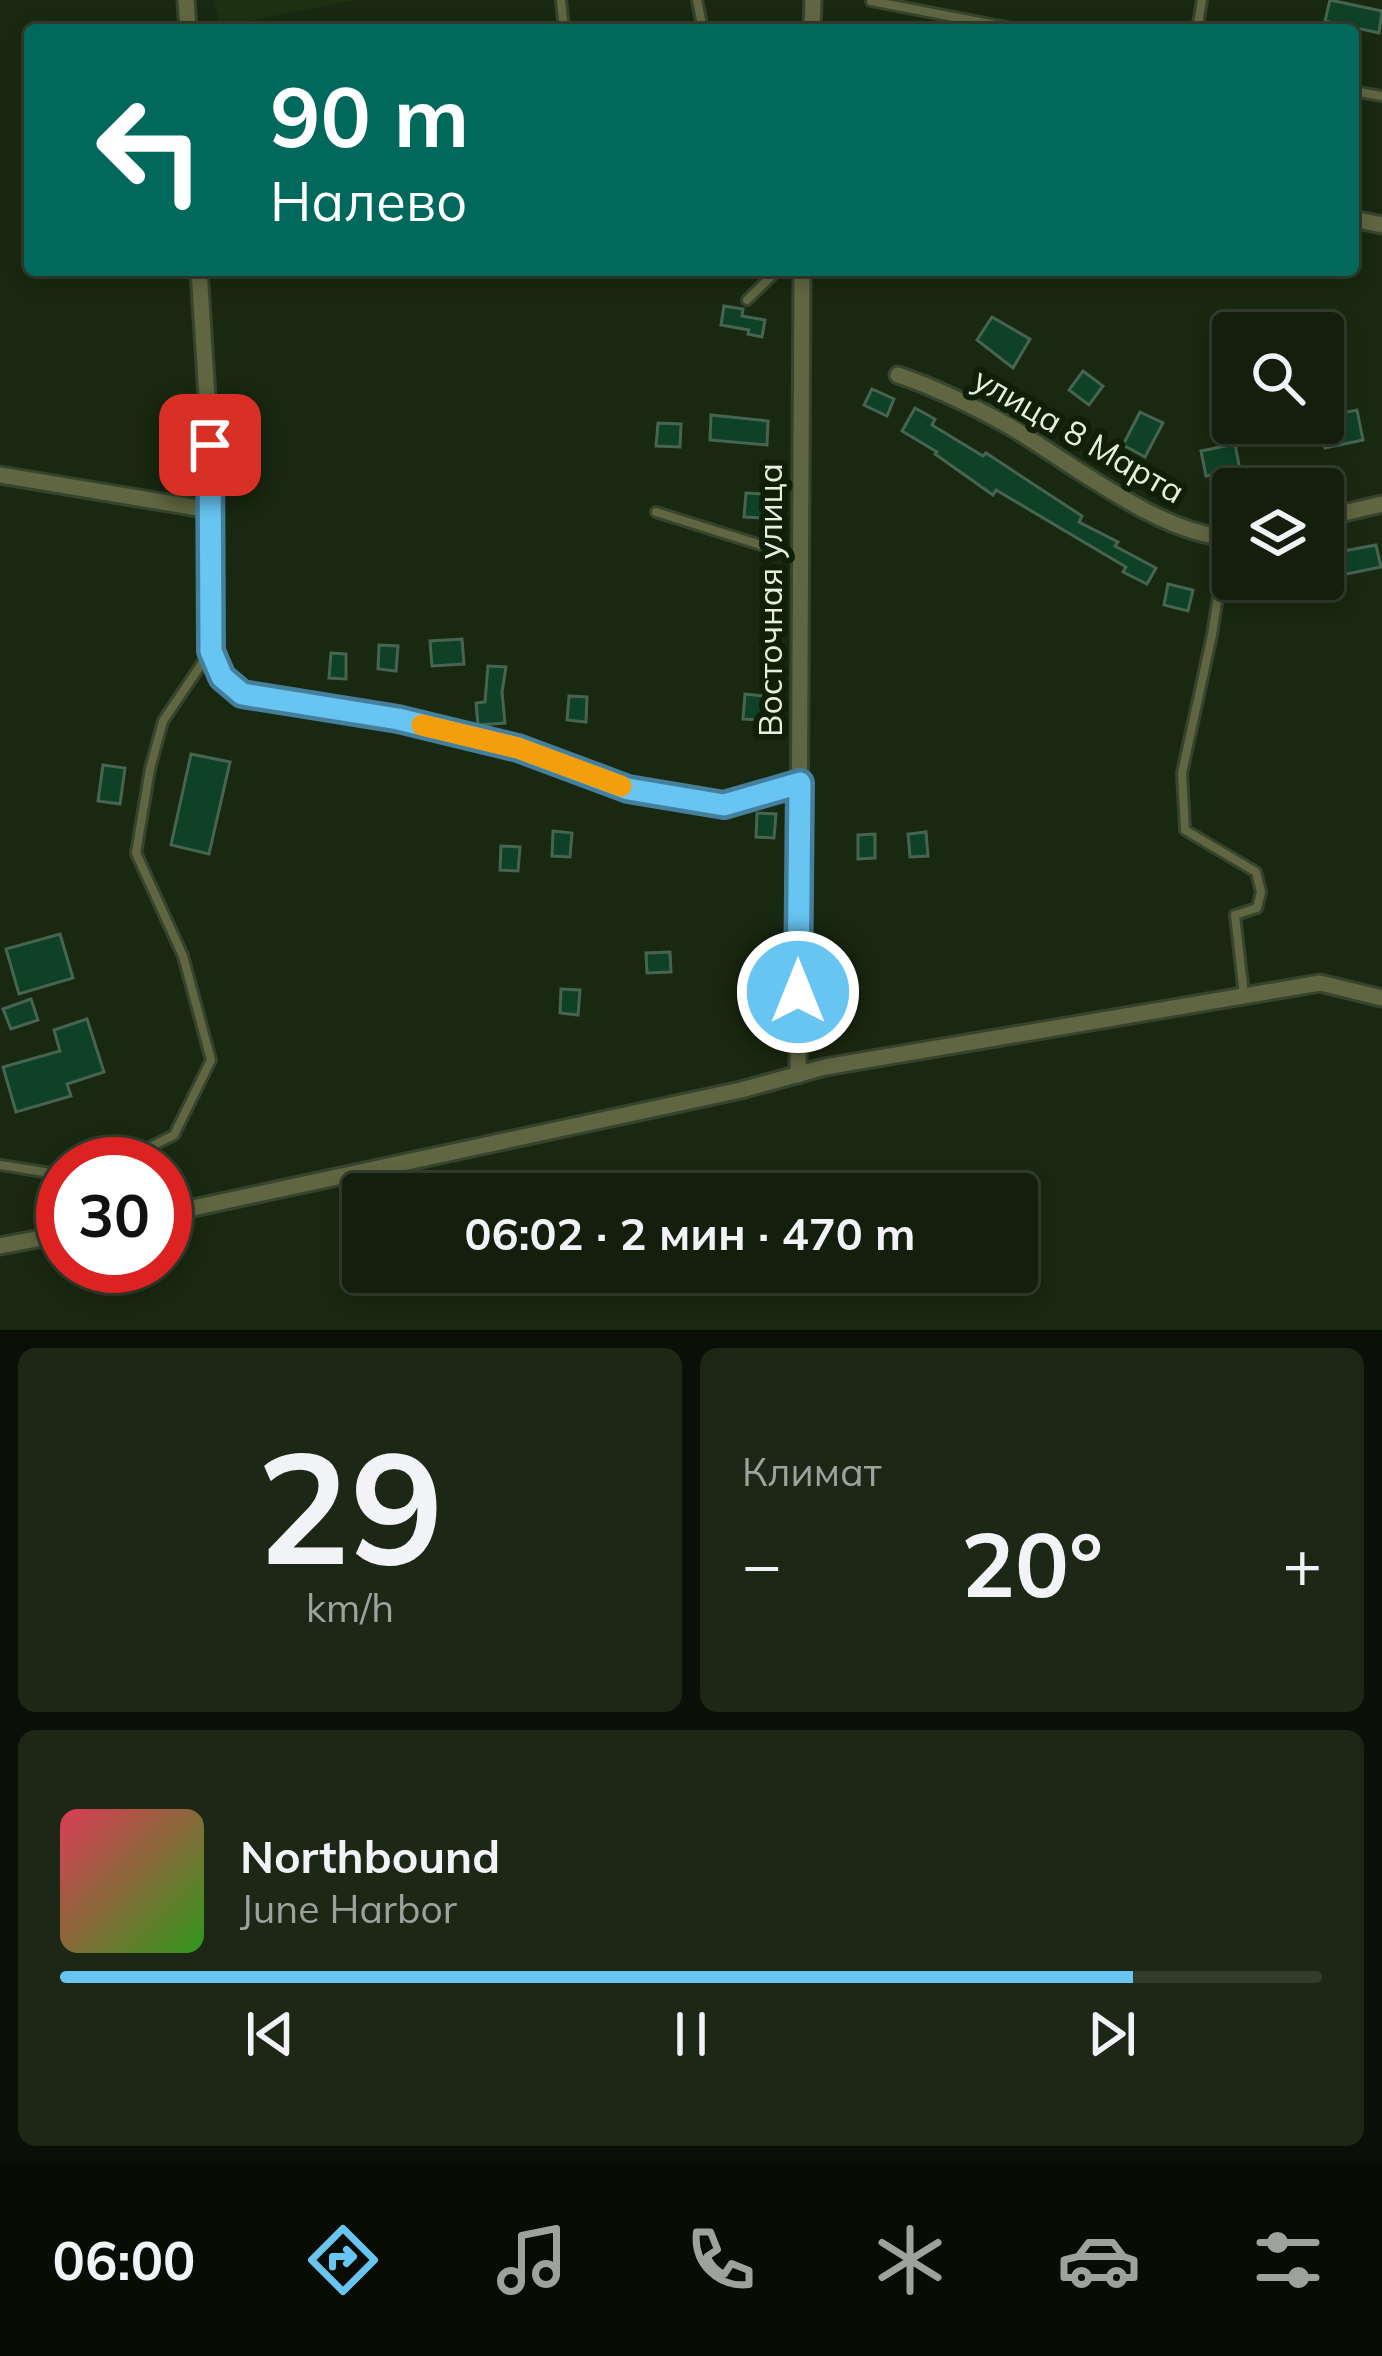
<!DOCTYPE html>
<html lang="ru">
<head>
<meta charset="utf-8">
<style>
	:root { --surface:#131e0c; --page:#1c2715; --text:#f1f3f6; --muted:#9da29d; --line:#323c2d; --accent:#68c4f0 }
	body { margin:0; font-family:Mulish,sans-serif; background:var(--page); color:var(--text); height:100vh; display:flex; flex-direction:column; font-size:45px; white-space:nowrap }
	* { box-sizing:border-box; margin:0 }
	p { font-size:39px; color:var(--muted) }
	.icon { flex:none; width:66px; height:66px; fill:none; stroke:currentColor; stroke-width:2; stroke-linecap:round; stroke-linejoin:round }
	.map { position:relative; height:1330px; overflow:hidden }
	.drawer { display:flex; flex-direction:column; gap:18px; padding:18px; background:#0a1007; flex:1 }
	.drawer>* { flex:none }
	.top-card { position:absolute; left:24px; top:24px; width:1335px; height:252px; border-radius:12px; box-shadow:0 6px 18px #0003,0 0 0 3px var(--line); background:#00695c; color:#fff; overflow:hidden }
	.buttons { position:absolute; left:1212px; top:312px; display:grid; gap:24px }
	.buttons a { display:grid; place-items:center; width:132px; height:132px; border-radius:12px; background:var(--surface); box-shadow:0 6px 18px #0003,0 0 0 3px var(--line); font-size:60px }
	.speed { position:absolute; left:36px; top:1137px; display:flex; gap:24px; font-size:60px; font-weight:700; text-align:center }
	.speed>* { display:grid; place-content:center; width:156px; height:156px; border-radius:50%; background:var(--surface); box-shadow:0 6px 18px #0003,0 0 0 3px var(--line); line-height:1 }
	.speed .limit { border:18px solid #d22; background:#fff; color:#111 }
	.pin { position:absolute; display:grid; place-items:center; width:102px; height:102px; color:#fff; margin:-51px; border-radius:24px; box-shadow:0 6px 18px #0006 }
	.me { position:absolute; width:132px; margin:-66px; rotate:0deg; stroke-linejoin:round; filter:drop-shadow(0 0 9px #0008) }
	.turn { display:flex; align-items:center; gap:42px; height:252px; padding:0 48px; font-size:54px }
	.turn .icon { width:156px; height:156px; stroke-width:2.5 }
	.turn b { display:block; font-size:84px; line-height:102px }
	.big { font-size:90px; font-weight:700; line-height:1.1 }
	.drawer .card { flex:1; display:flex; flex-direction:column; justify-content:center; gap:18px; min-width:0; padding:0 42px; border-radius:18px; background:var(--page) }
	.drawer .dial { align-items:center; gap:0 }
	.dial b { font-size:156px; line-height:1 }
	.song { display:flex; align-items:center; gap:36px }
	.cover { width:144px; height:144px; border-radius:18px; background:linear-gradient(135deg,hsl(350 70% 55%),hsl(110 70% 35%)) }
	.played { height:12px; border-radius:6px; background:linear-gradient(90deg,var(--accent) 85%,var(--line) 85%) }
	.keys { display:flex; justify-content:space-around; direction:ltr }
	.heat { display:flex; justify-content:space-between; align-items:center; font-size:66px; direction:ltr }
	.drawer .tiles { flex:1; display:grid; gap:18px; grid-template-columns:1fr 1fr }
	.card:last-child { grid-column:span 2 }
	.trip { position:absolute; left:342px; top:1173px; width:696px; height:120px; border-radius:12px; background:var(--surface); box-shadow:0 6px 18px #0003,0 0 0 3px var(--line); font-weight:700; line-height:120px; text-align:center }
	.dock { display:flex; height:192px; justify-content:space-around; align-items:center; background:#080c05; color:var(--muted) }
	.dock .icon { width:84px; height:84px }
	.dock .current { color:var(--accent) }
	.dock b { font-size:54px; color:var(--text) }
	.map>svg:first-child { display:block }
</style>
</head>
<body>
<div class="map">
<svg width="1382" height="1330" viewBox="0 0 1382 1330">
	<rect width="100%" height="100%" fill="#192810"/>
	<polygon fill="#1d3112" points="214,0 355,0 220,27"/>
	<g fill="#0e4125" stroke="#476450" stroke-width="3">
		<polygon points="1330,0 1382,11 1379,33 1325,21"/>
		<polygon points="724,306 743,309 742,316 765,320 762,337 748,334 749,330 721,325"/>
		<polygon points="992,317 1030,339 1013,368 977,340"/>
		<polygon points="1083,371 1103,386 1089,405 1069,390"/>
		<polygon points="872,389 894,399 887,416 864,405"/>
		<polygon points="915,408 935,419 932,425 983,456 986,453 1082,516 1079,522 1118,542 1115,546 1156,568 1147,584 1123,572 1126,567 996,490 993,495 935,454 937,452 902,431"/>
		<polygon points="1357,410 1363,440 1325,448 1320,423 1323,417"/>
		<polygon points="1140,412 1163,423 1145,457 1123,445"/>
		<polygon points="711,415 768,421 767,445 710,440"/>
		<polygon points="658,423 681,424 680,447 656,446"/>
		<polygon points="1235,444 1240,470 1206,476 1201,451"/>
		<polygon points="746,493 764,494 763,518 744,517"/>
		<polygon points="1376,545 1381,567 1332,577 1327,554"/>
		<polygon points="1168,584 1193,590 1188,611 1164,605"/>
		<polygon points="462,639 464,664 432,666 430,641"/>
		<polygon points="379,645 398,646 396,671 378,669"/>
		<polygon points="331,653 346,654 346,679 329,678"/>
		<polygon points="488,666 506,667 502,692 505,723 478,725 476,703 485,702"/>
		<polygon points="745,694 763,696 762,720 743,719"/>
		<polygon points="569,696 587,697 586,722 567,720"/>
		<polygon points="191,754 230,762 209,854 171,845"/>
		<polygon points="103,765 125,768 120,804 98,801"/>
		<polygon points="757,813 776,814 774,838 756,837"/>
		<polygon points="553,831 572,833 570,857 552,856"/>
		<polygon points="926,832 928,856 910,857 908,834"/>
		<polygon points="875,834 875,858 858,859 858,835"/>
		<polygon points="501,846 520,847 518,871 500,870"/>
		<polygon points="60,934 73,978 19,994 6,949"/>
		<polygon points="670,952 671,972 647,973 646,953"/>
		<polygon points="561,989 580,990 578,1015 560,1013"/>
		<polygon points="31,999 38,1020 11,1029 3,1009"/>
		<polygon points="87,1019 104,1072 67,1084 71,1096 16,1112 3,1067 60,1051 54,1030"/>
	</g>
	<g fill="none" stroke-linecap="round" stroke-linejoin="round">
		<defs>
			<g id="service">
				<polyline points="561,0 564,30"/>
				<polyline points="697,0 703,30"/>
				<polyline points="871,1 1021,30"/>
				<polyline points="1197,30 1202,0"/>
				<polyline points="1353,91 1382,96"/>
				<polyline points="747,300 778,270"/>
				<polyline points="656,512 799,557"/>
				<polyline points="1227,538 1212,635 1182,773 1185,830 1256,872 1261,892 1257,908 1235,915 1244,995"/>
				<polyline points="212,652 222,677 242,694 398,720 518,748 629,789 724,804 798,784"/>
				<polyline points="116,1164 174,1135 211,1060 183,956 136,853 150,769 163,721 209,653"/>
				<polyline points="0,1165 63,1175"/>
			</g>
			<g id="minor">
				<polyline points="186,0 188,30"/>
				<polyline points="812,30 813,0"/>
				<polyline points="1353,219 1382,225"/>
				<polyline points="199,270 210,444 211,651"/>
				<path d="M 898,375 C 937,388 973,406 1009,426 C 1067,460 1167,540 1233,537"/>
				<polyline points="0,475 210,510"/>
				<polyline points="1323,518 1382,504"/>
				<polyline points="798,1075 802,270"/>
				<polyline points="165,1214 741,1090 825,1067 1320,983 1382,998"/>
				<polyline points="0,1246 63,1234"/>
			</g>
		</defs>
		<use href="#service" stroke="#36442d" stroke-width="14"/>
		<use href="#minor" stroke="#36442d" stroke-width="21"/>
		<use href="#service" stroke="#606641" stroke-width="8"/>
		<use href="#minor" stroke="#606641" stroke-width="15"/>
	</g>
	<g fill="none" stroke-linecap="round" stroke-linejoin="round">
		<defs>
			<polyline id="route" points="210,445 211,651 222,677 242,694 398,719 518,748 628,789 724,805 800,783 798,992"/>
		</defs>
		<use href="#route" stroke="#447f9c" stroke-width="30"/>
		<use href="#route" stroke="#68c4f0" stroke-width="21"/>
		<polyline stroke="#f59e0b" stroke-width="21" points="422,725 518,748 621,786"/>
	</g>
	<g text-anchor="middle" stroke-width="12" stroke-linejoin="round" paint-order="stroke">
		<g font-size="33" fill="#e6f0e1" stroke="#101f07">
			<text transform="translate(1079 435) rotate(30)" y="12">улица 8 Марта</text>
			<text transform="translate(770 600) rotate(-90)" y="12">Восточная улица</text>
		</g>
	</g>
</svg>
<div class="buttons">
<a><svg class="icon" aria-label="search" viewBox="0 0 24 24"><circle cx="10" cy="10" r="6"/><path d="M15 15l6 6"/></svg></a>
<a><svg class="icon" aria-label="layers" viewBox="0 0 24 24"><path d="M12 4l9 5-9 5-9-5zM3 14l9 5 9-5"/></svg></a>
</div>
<div class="speed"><div class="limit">30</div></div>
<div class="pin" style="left:210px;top:445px;background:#d93025"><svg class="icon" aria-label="arrive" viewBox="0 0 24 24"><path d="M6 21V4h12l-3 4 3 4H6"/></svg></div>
<svg class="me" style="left:798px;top:992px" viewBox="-20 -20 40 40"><circle r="17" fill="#68c4f0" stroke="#fff" stroke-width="3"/><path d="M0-11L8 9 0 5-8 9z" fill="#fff"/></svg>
<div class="trip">06:02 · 2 мин · 470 m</div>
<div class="top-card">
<div class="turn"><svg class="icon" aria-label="left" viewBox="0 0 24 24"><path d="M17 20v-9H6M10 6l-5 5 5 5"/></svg><div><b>90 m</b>Налево</div></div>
</div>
</div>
<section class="drawer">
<div class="tiles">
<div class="card dial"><b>29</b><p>km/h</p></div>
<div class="card"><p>Климат</p>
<div class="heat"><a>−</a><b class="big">20°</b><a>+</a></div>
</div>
<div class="card">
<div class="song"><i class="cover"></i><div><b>Northbound</b><p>June Harbor</p></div></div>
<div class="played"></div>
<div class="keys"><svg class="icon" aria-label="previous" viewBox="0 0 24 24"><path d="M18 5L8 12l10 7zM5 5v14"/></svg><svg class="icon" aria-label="pause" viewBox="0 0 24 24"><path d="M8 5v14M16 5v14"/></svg><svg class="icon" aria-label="next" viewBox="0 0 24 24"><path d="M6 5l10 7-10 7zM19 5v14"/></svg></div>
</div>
</div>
</section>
<nav class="dock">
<b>06:00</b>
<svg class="icon current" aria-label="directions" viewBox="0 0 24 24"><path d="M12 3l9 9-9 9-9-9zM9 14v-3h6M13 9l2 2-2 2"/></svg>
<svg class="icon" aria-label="music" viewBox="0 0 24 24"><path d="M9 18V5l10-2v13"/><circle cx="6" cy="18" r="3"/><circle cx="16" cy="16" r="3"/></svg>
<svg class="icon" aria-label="phone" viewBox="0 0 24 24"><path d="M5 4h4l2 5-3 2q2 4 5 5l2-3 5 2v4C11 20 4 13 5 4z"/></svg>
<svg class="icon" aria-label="climate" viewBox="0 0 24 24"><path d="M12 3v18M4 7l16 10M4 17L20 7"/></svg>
<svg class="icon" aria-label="car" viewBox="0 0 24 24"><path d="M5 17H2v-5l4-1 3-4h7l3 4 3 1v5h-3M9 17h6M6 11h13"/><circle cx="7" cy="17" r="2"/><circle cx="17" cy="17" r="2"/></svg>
<svg class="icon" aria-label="filters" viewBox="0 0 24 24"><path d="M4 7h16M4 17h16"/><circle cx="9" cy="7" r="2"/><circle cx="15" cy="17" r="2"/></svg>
</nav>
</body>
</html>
